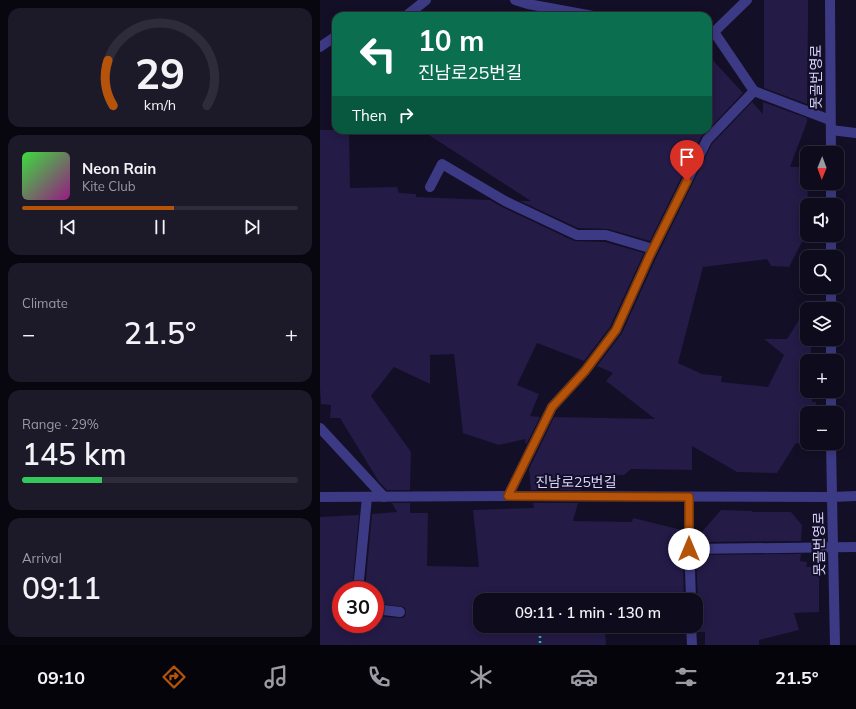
<!DOCTYPE html>
<html lang="en">
<head>
<meta charset="utf-8">
<style>
	:root { --surface:#0e0b1c; --page:#1c1929; --text:#f1f3f6; --muted:#9b9ba3; --line:#2e2b3b; --accent:#b45309 }
	body { margin:0; font-family:Mulish,"Noto Sans KR",sans-serif; background:var(--page); color:var(--text); height:100vh; display:flex; flex-direction:column; font-size:15px; white-space:nowrap }
	* { box-sizing:border-box; margin:0 }
	p { font-size:13px; color:var(--muted) }
	.icon { flex:none; width:22px; height:22px; fill:none; stroke:currentColor; stroke-width:2; stroke-linecap:round; stroke-linejoin:round }
	.map { position:relative; flex:1; overflow:hidden }
	.panel { display:flex; flex-direction:column; gap:8px; padding:8px; background:#08060f; width:320px }
	.panel>* { flex:none }
	.guide { position:absolute; left:12px; top:12px; width:380px; height:122px; border-radius:12px; box-shadow:0 2px 10px #0003,0 0 0 1px var(--line); background:#0b6e4f; color:#fff; overflow:hidden }
	.needle { width:26px; rotate:181deg }
	.fabs { position:absolute; left:480px; top:146px; display:grid; gap:8px }
	.fabs a { display:grid; place-items:center; width:44px; height:44px; border-radius:8px; background:var(--surface); box-shadow:0 2px 10px #0003,0 0 0 1px var(--line); font-size:20px }
	.speed { position:absolute; left:12px; top:581px; display:flex; gap:8px; font-size:20px; font-weight:700; text-align:center }
	.speed>* { display:grid; place-content:center; width:52px; height:52px; border-radius:50%; background:var(--surface); box-shadow:0 2px 10px #0003,0 0 0 1px var(--line); line-height:1 }
	.speed .limit { border:6px solid #d22; background:#fff; color:#111 }
	.pin { position:absolute; display:grid; place-items:center; width:34px; height:34px; color:#fff; margin:-41px -17px; border-radius:50% 50% 50% 0; rotate:-45deg; box-shadow:0 0 4px #0007 }
	.pin .icon { rotate:45deg }
	.me { position:absolute; width:44px; margin:-22px; rotate:0deg; stroke-linejoin:round; filter:drop-shadow(0 0 3px #0008) }
	.turn { display:flex; align-items:center; gap:14px; height:84px; padding:0 20px; font-size:18px }
	.turn .icon { width:52px; height:52px; stroke-width:2.5 }
	.turn b { display:block; font-size:28px; line-height:34px }
	.then { display:flex; align-items:center; height:38px; padding:0 20px; background:#0003; gap:8px; font-size:15px }
	.big { font-size:30px; font-weight:600; line-height:1.1 }
	.panel .widget { flex:1; display:flex; flex-direction:column; justify-content:center; gap:6px; min-width:0; padding:0 14px; border-radius:12px; background:var(--page) }
	.panel .dial { align-items:center; gap:0 }
	.dial svg { height:104px; overflow:visible; fill:none; stroke:var(--line); stroke-width:7; stroke-linecap:round; text-anchor:middle }
	.dial text { fill:var(--text); stroke:none }
	.song { display:flex; align-items:center; gap:12px }
	.cover { width:48px; height:48px; border-radius:6px; background:linear-gradient(135deg,hsl(120 70% 55%),hsl(310 70% 35%)) }
	.played { height:4px; border-radius:2px; background:linear-gradient(90deg,var(--accent) 55%,var(--line) 55%) }
	.keys { display:flex; justify-content:space-around; direction:ltr }
	.heat { display:flex; justify-content:space-between; align-items:center; font-size:22px; direction:ltr }
	.charge { height:6px; border-radius:3px; background:linear-gradient(90deg,#34c759 29%,var(--line) 0) }
	.trip { position:absolute; left:153px; top:593px; width:230px; height:40px; border-radius:12px; background:var(--surface); box-shadow:0 2px 10px #0003,0 0 0 1px var(--line); font-weight:600; line-height:40px; text-align:center }
	.tab-bar { display:flex; height:64px; justify-content:space-around; align-items:center; background:#06040b; color:var(--muted) }
	.tab-bar .icon { width:28px; height:28px }
	.tab-bar .on { color:var(--accent) }
	.tab-bar b { font-size:18px; color:var(--text) }
	main { display:flex; flex:1; min-height:0 }
	.map>svg:first-child { display:block }
</style>
</head>
<body>
<main>
<section class="panel">
<div class="widget dial"><svg viewBox="0 0 100 80">
<path d="M14 69A42 42 0 1 1 86 69"/>
<path d="M14 69A42 42 0 0 1 10 34" stroke="#b45309"/>
<text x="50" y="56" font-size="32" font-weight="700">29</text>
<text x="50" y="72" font-size="11">km/h</text>
</svg></div>
<div class="widget">
<div class="song"><i class="cover"></i><div><b>Neon Rain</b><p>Kite Club</p></div></div>
<div class="played"></div>
<div class="keys"><svg class="icon" aria-label="previous" viewBox="0 0 24 24"><path d="M18 5L8 12l10 7zM5 5v14"/></svg><svg class="icon" aria-label="pause" viewBox="0 0 24 24"><path d="M8 5v14M16 5v14"/></svg><svg class="icon" aria-label="next" viewBox="0 0 24 24"><path d="M6 5l10 7-10 7zM19 5v14"/></svg></div>
</div>
<div class="widget"><p>Climate</p>
<div class="heat"><a>−</a><b class="big">21.5°</b><a>+</a></div>
</div>
<div class="widget"><p>Range · 29%</p><b class="big">145 km</b><div class="charge"></div></div>
<div class="widget"><p>Arrival</p><b class="big">09:11</b></div>
</section>
<div class="map">
<svg width="536" height="645" viewBox="0 0 536 645">
	<rect width="100%" height="100%" fill="#130f26"/>
	<g fill="#241b47">
		<polygon points="444,0 488,0 488,23 487,104 444,88"/>
		<polygon points="388,55 423,93 388,130"/>
		<polygon points="432,102 443,114 443,102 487,118 487,122 470,167 487,167 488,205 487,205 487,235 488,235 489,241 482,242 469,267 451,266 447,259 383,267 358,363 382,374 402,376 401,382 448,387 464,355 444,339 467,339 487,307 487,339 491,339 491,361 487,361 487,391 492,391 492,402 496,402 495,413 487,413 487,443 495,443 495,445 476,443 457,473 417,472 372,446 372,470 311,469 304,475 264,477 261,490 211,490 209,469 234,417 335,419 286,381 293,373 277,366 302,333 336,258 392,144"/>
		<polygon points="0,130 29,130 30,188 77,187 79,193 96,194 96,197 170,200 182,207 254,241 285,242 324,253 290,327 264,361 217,343 197,385 219,394 210,416 220,417 206,445 205,439 179,445 143,433 134,354 110,355 110,384 74,367 51,396 91,452 90,490 67,490 59,482 20,418 10,418 11,405 1,404 0,388"/>
		<polygon points="101,130 388,130 381,137 330,241 288,229 258,228 200,201 211,201"/>
		<polygon points="72,503 90,503 90,513 108,513 107,566 159,567 153,510 214,508 213,503 258,503 253,521 312,522 313,518 362,530 364,600 160,600 160,626 365,626 365,631 285,631 286,645 0,645 0,517 39,515 32,590 21,590 21,624 55,624 55,616 79,618 83,618 85,616 86,610 84,607 55,603 55,590 45,590 52,514 77,512"/>
		<polygon points="401,510 433,511 432,512 471,512 482,525 481,541 376,542 376,533 380,534"/>
		<polygon points="481,554 480,561 487,562 486,567 499,567 499,612 474,613 479,630 439,640 439,645 385,645 385,632 378,632 377,625 376,622 376,604 378,600 376,555"/>
	</g>
	<g fill="none" stroke-linecap="round" stroke-linejoin="round">
		<polyline stroke="#2fb8b0" stroke-width="2.5" stroke-dasharray="2 3" stroke-linecap="butt" points="220,626 220,645"/>
		<g stroke="#3d3a85" stroke-width="10">
			<polyline points="195,0 208,4 273,16"/>
			<polyline points="86,16 106,0"/>
			<polyline points="355,16 358,16"/>
			<polyline points="388,30 394,32 434,91 510,120"/>
			<polyline points="394,32 427,0"/>
			<polyline points="0,47 16,36"/>
			<polyline points="511,130 536,133"/>
			<polyline points="110,187 122,164 185,201 257,235 286,235 333,249"/>
			<polyline points="0,428 64,497"/>
			<polyline points="188,496 232,407 265,371 296,330 330,255 387,140 434,91"/>
			<polyline points="369,549 536,547"/>
			<polyline points="38,590 47,497"/>
			<polyline points="55,609 80,612"/>
		</g>
		<g stroke="#3d3a85" stroke-width="10">
			<polyline points="0,497 188,496 512,497 536,496"/>
			<polyline points="369,497 369,539 371,600"/>
			<polyline points="371,626 372,645"/>
		</g>
		<g stroke="#3d3a85" stroke-width="10">
			<polyline points="510,0 511,153"/>
			<polyline points="511,183 511,205"/>
			<polyline points="511,235 511,257"/>
			<polyline points="511,287 511,309"/>
			<polyline points="511,339 511,361"/>
			<polyline points="511,391 511,413"/>
			<polyline points="511,443 512,497 515,645"/>
		</g>
	</g>
	<g fill="none" stroke-linecap="round" stroke-linejoin="round">
		<defs>
			<polyline id="route" points="367,181 330,255 296,330 265,371 232,407 188,496 369,497 369,549"/>
		</defs>
		<use href="#route" stroke="#753606" stroke-width="10"/>
		<use href="#route" stroke="#b45309" stroke-width="7"/>
	</g>
	<g text-anchor="middle" stroke-width="4" stroke-linejoin="round" paint-order="stroke">
		<g font-size="14" fill="#d9d4ff" stroke="#130f26">
			<text transform="translate(496 77) rotate(-90)" y="5">못골번영로</text>
			<text x="256" y="487">진남로25번길</text>
			<text transform="translate(499 544) rotate(-91)" y="5">못골번영로</text>
		</g>
	</g>
</svg>
<div class="fabs">
<a><svg class="needle" viewBox="-14 -14 28 28"><path d="M0-13l5 13h-10z" fill="#e53935"/><path d="M0 13l5-13h-10z" fill="#9b9ba3"/></svg></a>
<a><svg class="icon" aria-label="sound" viewBox="0 0 24 24"><path d="M4 9h4l5-4v14l-5-4H4zM17 9q2 3 0 6"/></svg></a>
<a><svg class="icon" aria-label="search" viewBox="0 0 24 24"><circle cx="10" cy="10" r="6"/><path d="M15 15l6 6"/></svg></a>
<a><svg class="icon" aria-label="layers" viewBox="0 0 24 24"><path d="M12 4l9 5-9 5-9-5zM3 14l9 5 9-5"/></svg></a>
<a>+</a>
<a>−</a>
</div>
<div class="speed"><div class="limit">30</div></div>
<div class="pin" style="left:367px;top:181px;background:#d93025"><svg class="icon" aria-label="arrive" viewBox="0 0 24 24"><path d="M6 21V4h12l-3 4 3 4H6"/></svg></div>
<svg class="me" style="left:369px;top:549px" viewBox="-20 -20 40 40"><circle r="19" fill="#fff"/><path d="M0-13L10 11 0 6-10 11z" fill="#b45309"/></svg>
<div class="trip">09:11 · 1 min · 130 m</div>
<div class="guide">
<div class="turn"><svg class="icon" aria-label="left" viewBox="0 0 24 24"><path d="M17 20v-9H6M10 6l-5 5 5 5"/></svg><div><b>10 m</b>진남로25번길</div></div>
<div class="then">Then<svg class="icon" aria-label="right" viewBox="0 0 24 24"><path d="M7 20v-9h11M14 6l5 5-5 5"/></svg></div>
</div>
</div>
</main>
<nav class="tab-bar">
<b>09:10</b>
<svg class="icon on" aria-label="directions" viewBox="0 0 24 24"><path d="M12 3l9 9-9 9-9-9zM9 14v-3h6M13 9l2 2-2 2"/></svg>
<svg class="icon" aria-label="music" viewBox="0 0 24 24"><path d="M9 18V5l10-2v13"/><circle cx="6" cy="18" r="3"/><circle cx="16" cy="16" r="3"/></svg>
<svg class="icon" aria-label="phone" viewBox="0 0 24 24"><path d="M5 4h4l2 5-3 2q2 4 5 5l2-3 5 2v4C11 20 4 13 5 4z"/></svg>
<svg class="icon" aria-label="climate" viewBox="0 0 24 24"><path d="M12 3v18M4 7l16 10M4 17L20 7"/></svg>
<svg class="icon" aria-label="car" viewBox="0 0 24 24"><path d="M5 17H2v-5l4-1 3-4h7l3 4 3 1v5h-3M9 17h6M6 11h13"/><circle cx="7" cy="17" r="2"/><circle cx="17" cy="17" r="2"/></svg>
<svg class="icon" aria-label="filters" viewBox="0 0 24 24"><path d="M4 7h16M4 17h16"/><circle cx="9" cy="7" r="2"/><circle cx="15" cy="17" r="2"/></svg>
<b>21.5°</b>
</nav>
</body>
</html>
